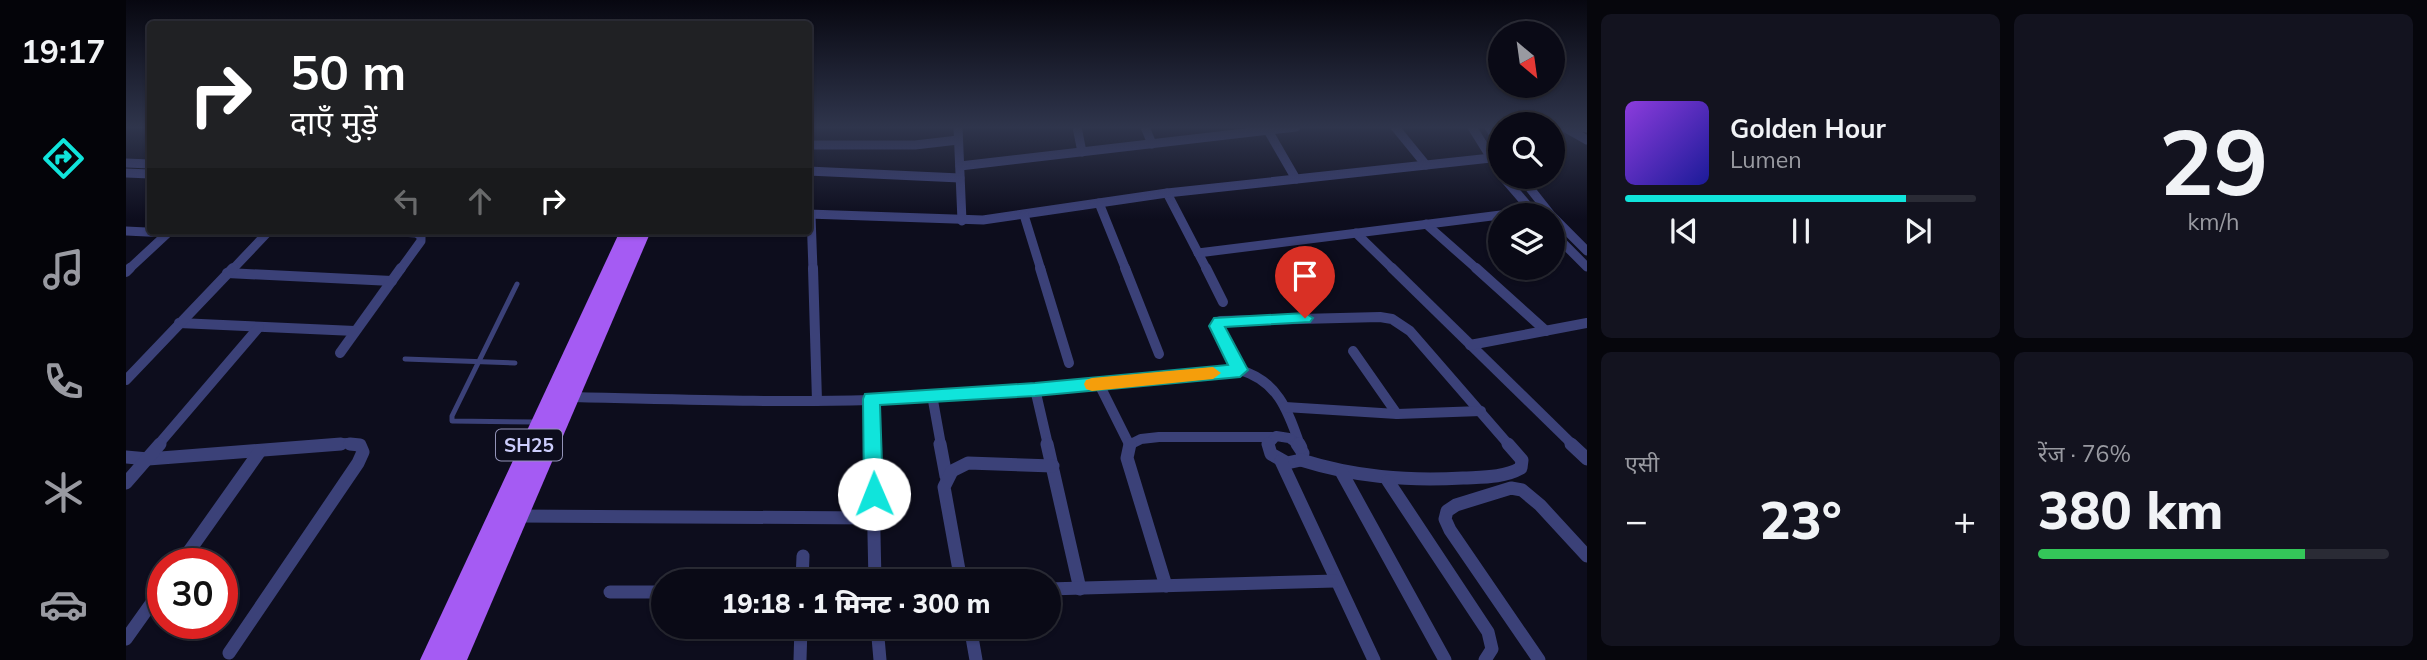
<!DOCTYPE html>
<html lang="hi">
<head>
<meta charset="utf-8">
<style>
	:root { --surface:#0a0a16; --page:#13131f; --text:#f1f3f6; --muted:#999aa1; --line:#2a2b35; --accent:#10e4db }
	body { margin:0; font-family:Mulish,"Noto Sans Devanagari",sans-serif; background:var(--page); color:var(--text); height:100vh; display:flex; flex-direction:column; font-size:26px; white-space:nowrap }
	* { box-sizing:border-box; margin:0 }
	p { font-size:23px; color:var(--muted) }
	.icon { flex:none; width:38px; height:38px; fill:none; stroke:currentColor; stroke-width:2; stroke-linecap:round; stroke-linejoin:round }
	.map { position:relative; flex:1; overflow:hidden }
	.drawer { display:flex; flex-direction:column; gap:14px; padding:14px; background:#06060c; width:840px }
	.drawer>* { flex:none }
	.guide { position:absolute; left:21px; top:21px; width:665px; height:214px; border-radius:7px; box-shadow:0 2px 5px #0004,0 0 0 2px var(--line); background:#202124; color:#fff; overflow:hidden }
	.needle { width:46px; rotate:151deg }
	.fabs { position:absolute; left:1362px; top:21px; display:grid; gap:14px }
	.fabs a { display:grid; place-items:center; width:77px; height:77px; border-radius:50%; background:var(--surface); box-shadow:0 2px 5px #0004,0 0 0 2px var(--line); font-size:35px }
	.speed { position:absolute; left:21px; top:548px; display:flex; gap:14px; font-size:35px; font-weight:700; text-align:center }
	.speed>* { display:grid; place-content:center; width:91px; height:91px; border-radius:50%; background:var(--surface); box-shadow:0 2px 5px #0004,0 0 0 2px var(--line); line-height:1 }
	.speed .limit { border:10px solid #d22; background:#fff; color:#111 }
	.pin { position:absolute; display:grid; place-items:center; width:60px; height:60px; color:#fff; margin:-72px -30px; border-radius:50% 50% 50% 0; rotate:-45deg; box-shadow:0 0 7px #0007 }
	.pin .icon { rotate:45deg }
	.me { position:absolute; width:77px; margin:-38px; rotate:359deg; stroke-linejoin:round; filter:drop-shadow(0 0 5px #0008) }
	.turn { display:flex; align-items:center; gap:24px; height:147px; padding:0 28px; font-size:32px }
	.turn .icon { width:91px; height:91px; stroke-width:2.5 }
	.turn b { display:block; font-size:49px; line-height:60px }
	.lanes { display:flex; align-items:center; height:66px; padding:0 28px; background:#0003; justify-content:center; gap:35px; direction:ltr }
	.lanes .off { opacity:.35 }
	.big { font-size:52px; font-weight:800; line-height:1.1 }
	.drawer .widget { flex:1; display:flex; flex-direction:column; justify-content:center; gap:10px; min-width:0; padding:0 24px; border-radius:10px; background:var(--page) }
	.drawer .dial { align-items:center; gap:0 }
	.dial b { font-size:91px; line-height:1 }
	.song { display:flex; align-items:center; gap:21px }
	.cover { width:84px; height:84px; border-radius:10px; background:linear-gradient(135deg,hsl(270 70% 55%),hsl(240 70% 35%)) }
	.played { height:7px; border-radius:4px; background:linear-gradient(90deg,var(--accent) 80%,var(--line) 80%) }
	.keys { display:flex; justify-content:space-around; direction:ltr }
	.heat { display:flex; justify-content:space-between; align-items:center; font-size:38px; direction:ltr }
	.charge { height:10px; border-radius:5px; background:linear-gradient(90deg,#34c759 76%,var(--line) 0) }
	.drawer .tiles { flex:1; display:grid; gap:14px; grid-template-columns:repeat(2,1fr) }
	.trip { position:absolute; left:525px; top:569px; width:410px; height:70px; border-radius:35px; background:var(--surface); box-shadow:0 2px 5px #0004,0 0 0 2px var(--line); font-weight:800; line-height:70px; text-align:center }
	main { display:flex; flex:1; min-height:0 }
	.tabs { display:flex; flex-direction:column; width:126px; justify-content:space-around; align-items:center; background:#040409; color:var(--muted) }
	.tabs .icon { width:49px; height:49px }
	.tabs .selected { color:var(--accent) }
	.tabs b { font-size:32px; color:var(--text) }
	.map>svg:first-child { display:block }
</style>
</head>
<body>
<main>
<nav class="tabs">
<b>19:17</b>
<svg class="icon selected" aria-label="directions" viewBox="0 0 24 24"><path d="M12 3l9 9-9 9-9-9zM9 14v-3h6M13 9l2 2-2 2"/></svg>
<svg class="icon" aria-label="music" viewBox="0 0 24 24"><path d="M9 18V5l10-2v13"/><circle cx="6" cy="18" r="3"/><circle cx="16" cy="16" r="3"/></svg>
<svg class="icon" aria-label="phone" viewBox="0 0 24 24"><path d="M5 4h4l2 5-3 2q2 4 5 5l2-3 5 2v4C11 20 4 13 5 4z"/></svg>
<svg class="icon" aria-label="climate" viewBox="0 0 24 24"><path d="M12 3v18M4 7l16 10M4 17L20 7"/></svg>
<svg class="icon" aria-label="car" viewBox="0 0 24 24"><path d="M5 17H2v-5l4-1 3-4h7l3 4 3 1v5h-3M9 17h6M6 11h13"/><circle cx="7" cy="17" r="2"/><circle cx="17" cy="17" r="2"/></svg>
</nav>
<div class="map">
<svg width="1461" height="660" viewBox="0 0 1461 660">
	<rect width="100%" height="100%" fill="#0d0d1d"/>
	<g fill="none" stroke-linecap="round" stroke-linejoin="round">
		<g stroke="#3b4178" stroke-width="5">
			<polyline points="391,284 326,416 326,421 410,422"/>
			<polyline points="279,359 389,363"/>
		</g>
		<g stroke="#3b4178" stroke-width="9">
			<polyline points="832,127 836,221"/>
			<polyline points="951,127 956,152"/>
			<polyline points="1019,127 1026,144"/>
			<polyline points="1140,127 1170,179"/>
			<polyline points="1269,127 1300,165"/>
			<polyline points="1346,127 1374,172"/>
			<polyline points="1363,127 1374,144"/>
			<polyline points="1438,127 1461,140"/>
			<polyline points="1449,127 1461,128"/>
			<polyline points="682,145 789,145 832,140"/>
			<polyline points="0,163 24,164"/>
			<polyline points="834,166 1170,127"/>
			<polyline points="682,171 834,178"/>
			<polyline points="0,173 24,174"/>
			<polyline points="1377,177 1408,213"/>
			<polyline points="1395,177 1425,215"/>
			<polyline points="1041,193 1081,270"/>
			<polyline points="973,203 1000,270"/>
			<polyline points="682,214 857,220 1041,193 1365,158"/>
			<polyline points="685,215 687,270"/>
			<polyline points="898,215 915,270"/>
			<polyline points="1426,216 1461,251"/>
			<polyline points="1300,224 1352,270"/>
			<polyline points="0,231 41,233"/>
			<polyline points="259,231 290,233 295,236 295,241 274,270"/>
			<polyline points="1426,232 1461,267"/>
			<polyline points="1230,233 1268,270"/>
			<polyline points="1072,253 1406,211"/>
			<polyline points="2,270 44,231"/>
			<polyline points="106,270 143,231"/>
		</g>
		<g stroke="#3b4178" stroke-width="10">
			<polyline points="687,268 691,401"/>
			<polyline points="914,268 943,363"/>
			<polyline points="999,268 1033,354"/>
			<polyline points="1080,268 1097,302"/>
			<polyline points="1266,268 1447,445"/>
			<polyline points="1350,268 1420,331"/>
			<polyline points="0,272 4,268"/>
			<polyline points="101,273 266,281"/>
			<polyline points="53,323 229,331"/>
			<polyline points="1344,345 1461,323"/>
			<polyline points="1227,351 1271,414"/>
			<polyline points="214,353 275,268"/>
			<polyline points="1114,370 1091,326 1094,321 1254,317 1266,319 1284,331 1383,445"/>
			<polyline points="0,380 107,268"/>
			<polyline points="973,384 1003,444"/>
			<polyline points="909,389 922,445"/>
			<polyline points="806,395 815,445"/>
			<path d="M 442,397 C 543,399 643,403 744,400 C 868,395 991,382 1114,370 C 1152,381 1162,411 1174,445"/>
			<polyline points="745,399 746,445"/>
			<polyline points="1159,407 1271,414 1355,411"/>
			<polyline points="32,445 133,327"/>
			<polyline points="193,445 221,443 234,445"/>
			<polyline points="1003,445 1015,439 1033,437 1146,437"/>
			<polyline points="1142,445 1150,436 1163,438 1173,445"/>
		</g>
		<g stroke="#3b4178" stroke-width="13">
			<polyline points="746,444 749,581"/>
			<polyline points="814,444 820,476"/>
			<polyline points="921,444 954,589"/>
			<polyline points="1004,444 1001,458 1040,586"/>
			<polyline points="1142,444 1145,454 1161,463 1175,460 1177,453 1171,444"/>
			<polyline points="1173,444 1175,448"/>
			<polyline points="1445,444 1461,459"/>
			<polyline points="0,457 22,459 215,444"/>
			<path d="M 1175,460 C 1229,477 1280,481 1337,478 C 1357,477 1377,478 1395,468 L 1396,460 L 1382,444"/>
			<polyline points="1155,461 1248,660"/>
			<polyline points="1216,473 1319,660"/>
			<polyline points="1262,481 1362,632 1366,649 1359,660"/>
			<polyline points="0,483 34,444"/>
			<polyline points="391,516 748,518"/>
			<polyline points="54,564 134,451"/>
			<polyline points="676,581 677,556"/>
			<polyline points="835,581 818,487 826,471 842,463 927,466"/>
			<polyline points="922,589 1209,581"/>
			<polyline points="484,592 537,592"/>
			<polyline points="751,626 754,660"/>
			<polyline points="844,626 850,660"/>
			<polyline points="0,639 37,587"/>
			<polyline points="103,653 232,463 237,452 234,445 224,444"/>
			<polyline points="674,660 675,626"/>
			<polyline points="1413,660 1324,530 1319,519 1321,511 1330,505 1385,488 1396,490 1414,505 1461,556"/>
		</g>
		<polygon fill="#a55bf3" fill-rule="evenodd" points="494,231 525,231 341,660 294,660"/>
	</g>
	<linearGradient id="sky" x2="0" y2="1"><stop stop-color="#070710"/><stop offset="0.58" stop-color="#2f354c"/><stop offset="1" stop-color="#2f354c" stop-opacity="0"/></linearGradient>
	<rect width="1461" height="219" fill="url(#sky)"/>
	<polygon fill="#10e4db" stroke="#0a948e" stroke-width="2" points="1179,313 1187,318 1184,322 1099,327 1122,370 1114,377 909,396 754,405 757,494 754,500 748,502 741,500 738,494 737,399 739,394 909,383 1102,365 1083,326 1088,318"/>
	<polygon fill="#f59e0b" points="1087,367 1095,373 1087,379 966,391 960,389 958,384 960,380 966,378"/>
	<g text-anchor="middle" stroke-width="7" stroke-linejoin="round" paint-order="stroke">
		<rect fill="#0d0d1d" stroke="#9393b8" stroke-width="2" x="370" y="429.5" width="66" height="31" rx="5"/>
		<g font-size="19" font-weight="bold" fill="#cccdfb">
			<text x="403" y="452">SH25</text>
		</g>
	</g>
</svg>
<div class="fabs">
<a><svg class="needle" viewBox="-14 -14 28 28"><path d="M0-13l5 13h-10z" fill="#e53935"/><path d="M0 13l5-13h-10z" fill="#999aa1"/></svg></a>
<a><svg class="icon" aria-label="search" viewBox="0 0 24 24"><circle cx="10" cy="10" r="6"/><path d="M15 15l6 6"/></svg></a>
<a><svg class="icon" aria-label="layers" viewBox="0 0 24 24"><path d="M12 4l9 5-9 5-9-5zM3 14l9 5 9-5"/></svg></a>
</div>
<div class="speed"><div class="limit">30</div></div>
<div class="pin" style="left:1179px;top:318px;background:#d93025"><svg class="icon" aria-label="arrive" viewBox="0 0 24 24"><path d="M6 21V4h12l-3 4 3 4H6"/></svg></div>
<svg class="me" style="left:748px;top:494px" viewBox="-20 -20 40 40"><circle r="19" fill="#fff"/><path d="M0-13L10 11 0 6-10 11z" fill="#10e4db"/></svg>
<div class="trip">19:18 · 1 मिनट · 300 m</div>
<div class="guide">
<div class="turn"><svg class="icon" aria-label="right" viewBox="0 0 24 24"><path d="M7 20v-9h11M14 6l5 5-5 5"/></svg><div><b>50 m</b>दाएँ मुड़ें</div></div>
<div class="lanes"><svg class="icon off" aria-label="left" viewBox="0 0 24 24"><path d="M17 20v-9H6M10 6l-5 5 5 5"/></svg><svg class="icon off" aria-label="ahead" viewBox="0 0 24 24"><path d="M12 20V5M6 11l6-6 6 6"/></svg><svg class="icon" aria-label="right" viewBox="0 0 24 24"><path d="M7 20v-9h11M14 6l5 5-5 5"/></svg></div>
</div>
</div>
<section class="drawer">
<div class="tiles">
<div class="widget">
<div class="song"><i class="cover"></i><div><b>Golden Hour</b><p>Lumen</p></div></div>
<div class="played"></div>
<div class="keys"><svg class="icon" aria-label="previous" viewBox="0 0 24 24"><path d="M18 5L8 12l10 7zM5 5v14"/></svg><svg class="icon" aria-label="pause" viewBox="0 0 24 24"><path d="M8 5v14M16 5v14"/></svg><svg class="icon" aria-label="next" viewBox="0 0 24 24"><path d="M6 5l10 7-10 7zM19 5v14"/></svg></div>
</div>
<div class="widget dial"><b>29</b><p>km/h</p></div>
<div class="widget"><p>एसी</p>
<div class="heat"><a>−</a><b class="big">23°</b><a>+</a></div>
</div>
<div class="widget"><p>रेंज · 76%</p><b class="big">380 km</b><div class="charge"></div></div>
</div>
</section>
</main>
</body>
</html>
